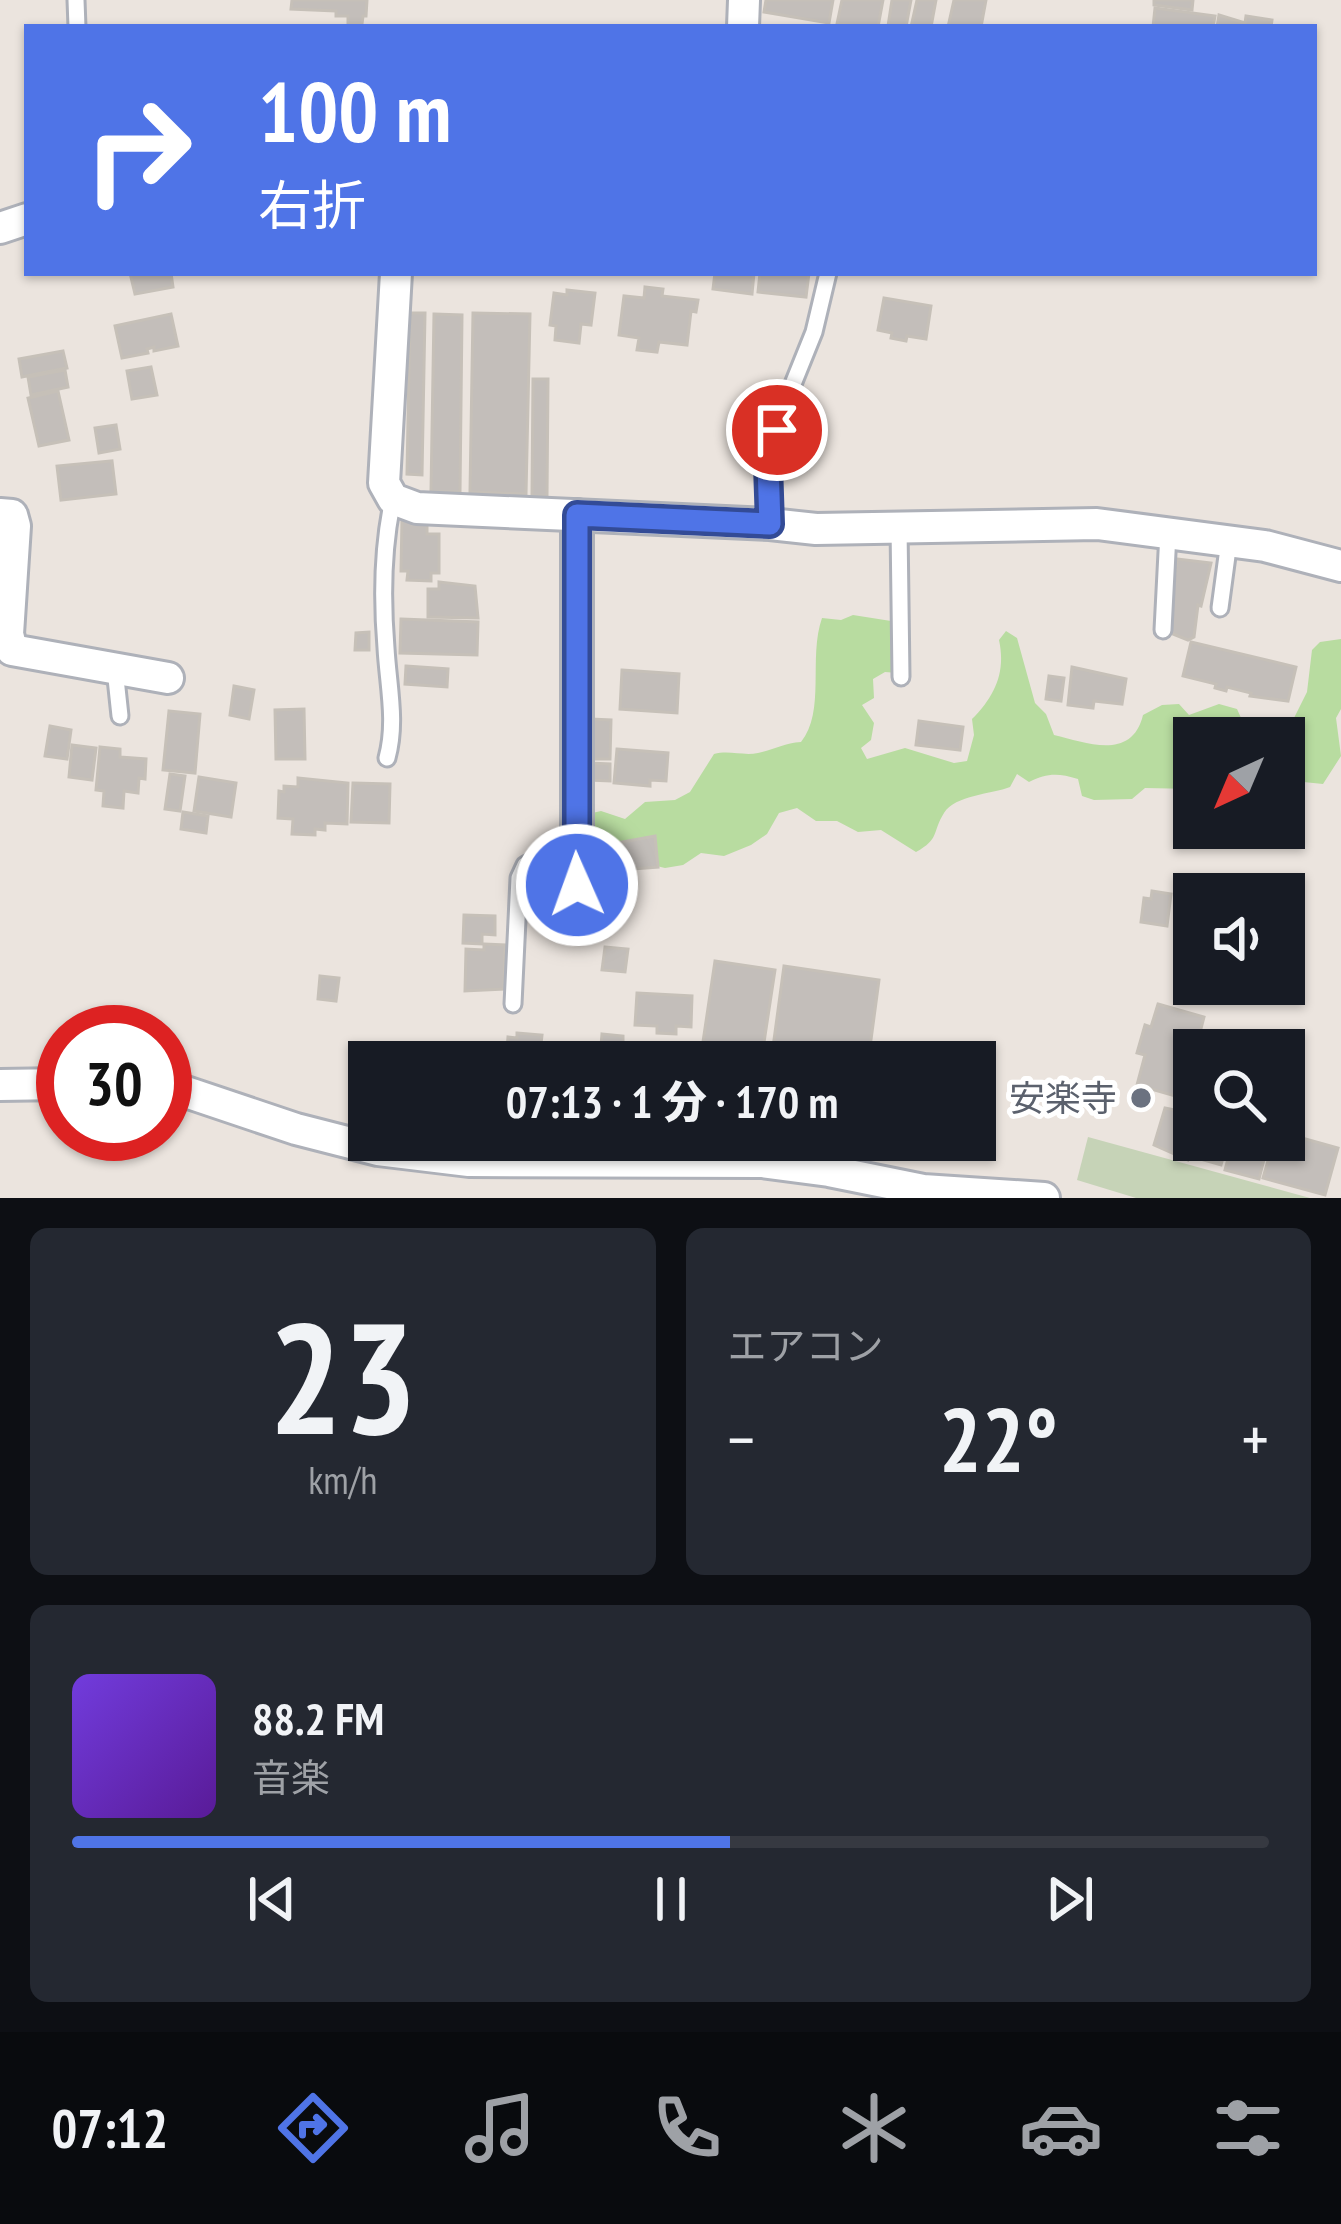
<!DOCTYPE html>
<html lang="ja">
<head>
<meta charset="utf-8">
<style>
	:root { --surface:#171b24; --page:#242831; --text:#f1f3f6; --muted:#9ea1a6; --line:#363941; --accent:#4f74e7 }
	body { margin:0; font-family:"PT Sans Narrow","Noto Sans JP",sans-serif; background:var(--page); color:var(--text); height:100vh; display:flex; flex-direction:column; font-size:45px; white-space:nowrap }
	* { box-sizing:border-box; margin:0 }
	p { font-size:39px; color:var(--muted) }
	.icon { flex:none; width:66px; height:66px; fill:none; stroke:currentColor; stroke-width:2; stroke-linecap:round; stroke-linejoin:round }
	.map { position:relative; height:1198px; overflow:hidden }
	.sheet { display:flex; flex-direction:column; gap:30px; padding:30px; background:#0d0f14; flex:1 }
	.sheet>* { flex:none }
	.hud { position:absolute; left:24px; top:24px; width:1293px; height:252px; border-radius:0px; box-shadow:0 3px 9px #0004; background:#4f74e7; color:#fff; overflow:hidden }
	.needle { width:78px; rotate:224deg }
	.fabs { position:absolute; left:1173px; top:717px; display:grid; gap:24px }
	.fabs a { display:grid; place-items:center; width:132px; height:132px; border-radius:0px; background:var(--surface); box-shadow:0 3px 9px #0004; font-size:60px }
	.speed { position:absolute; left:36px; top:1005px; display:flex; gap:24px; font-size:60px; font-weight:700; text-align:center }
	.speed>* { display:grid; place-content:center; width:156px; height:156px; border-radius:50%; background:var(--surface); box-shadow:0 3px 9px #0004; line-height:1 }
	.speed .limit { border:18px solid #d22; background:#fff; color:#111 }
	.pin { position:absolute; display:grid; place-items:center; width:102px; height:102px; color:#fff; margin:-51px; border:6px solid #fff; border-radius:50%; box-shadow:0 3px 12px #0007 }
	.me { position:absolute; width:132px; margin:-66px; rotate:358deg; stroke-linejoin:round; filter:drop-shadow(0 0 9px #0008) }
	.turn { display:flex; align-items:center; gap:42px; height:252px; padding:0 36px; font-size:54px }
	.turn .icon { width:156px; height:156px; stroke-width:2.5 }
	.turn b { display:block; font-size:84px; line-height:102px }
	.big { font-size:90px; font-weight:800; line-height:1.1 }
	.sheet .card { flex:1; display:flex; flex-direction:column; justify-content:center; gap:18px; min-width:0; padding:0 42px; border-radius:18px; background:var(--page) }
	.sheet .dial { align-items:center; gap:0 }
	.dial b { font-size:156px; line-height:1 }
	.song { display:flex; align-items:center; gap:36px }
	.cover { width:144px; height:144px; border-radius:18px; background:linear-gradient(135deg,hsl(260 70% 55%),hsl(270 70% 35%)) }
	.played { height:12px; border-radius:6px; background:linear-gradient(90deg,var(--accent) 55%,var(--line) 55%) }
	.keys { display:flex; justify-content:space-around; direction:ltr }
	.heat { display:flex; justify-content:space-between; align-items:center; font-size:66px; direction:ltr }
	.sheet .tiles { flex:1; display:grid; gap:30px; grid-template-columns:1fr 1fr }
	.card:last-child { grid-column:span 2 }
	.trip { position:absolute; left:348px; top:1041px; width:648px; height:120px; border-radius:0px; background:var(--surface); box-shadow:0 3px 9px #0004; font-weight:800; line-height:120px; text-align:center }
	.dock { display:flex; height:192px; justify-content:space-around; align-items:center; background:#090b0e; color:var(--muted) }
	.dock .icon { width:84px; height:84px }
	.dock .active { color:var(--accent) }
	.dock b { font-size:54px; color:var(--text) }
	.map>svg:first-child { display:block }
</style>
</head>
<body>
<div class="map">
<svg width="1341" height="1198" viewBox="0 0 1341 1198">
	<rect width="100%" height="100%" fill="#ebe4de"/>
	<g fill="#b8dca0">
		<path d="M 853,615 L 891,621 L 899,651 L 898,673 L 885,672 L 873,679 L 874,698 L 862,705 L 874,723 L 871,740 L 861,748 L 867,759 L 905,748 L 954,763 L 967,761 L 974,735 L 972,719 C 995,696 1006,672 999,640 L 1006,631 L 1017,638 L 1035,703 L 1046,714 L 1054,735 C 1087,743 1132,761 1143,715 L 1162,705 L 1179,704 L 1189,715 L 1219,704 L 1237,709 L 1250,738 L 1194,738 L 1194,789 L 1145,788 L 1132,799 L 1094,800 L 1082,796 L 1078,779 C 1058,773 1047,773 1029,782 L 1017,774 L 1010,787 C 992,794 955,795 944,813 C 932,832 940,839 916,852 L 881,830 L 858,832 L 837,821 L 816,821 L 797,808 L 779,813 L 767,834 L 751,845 L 724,856 L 701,853 L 683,865 L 665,868 L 644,863 L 619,867 L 610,858 L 585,854 L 588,814 L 601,811 L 625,819 L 645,802 L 675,800 L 690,792 L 714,754 C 729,750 743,756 758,753 C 773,750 784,743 801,742 C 826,711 808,658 822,618 L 841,620 Z"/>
		<polygon points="1341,639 1341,709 1336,718 1341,756 1323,784 1284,780 1284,741 1292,740 1294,718 1307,692 1312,650 1320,642"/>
	</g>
	<polygon fill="#c6d3b7" points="1088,1137 1310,1198 1136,1198 1077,1180"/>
	<g fill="#c3beba" stroke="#c6c0b8" stroke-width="3">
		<polygon points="292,0 367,0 366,16 363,16 362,24 348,24 348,16 336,16 336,11 291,9"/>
		<polygon points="766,0 833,0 829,23 764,12"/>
		<polygon points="842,0 883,0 878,27 837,24"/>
		<polygon points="892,0 911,0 906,27 888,26"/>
		<polygon points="917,0 936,0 931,27 911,27"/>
		<polygon points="954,0 986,0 981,27 948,27"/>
		<polygon points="1154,0 1193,0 1192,10 1154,5"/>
		<polygon points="1155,8 1215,16 1213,27 1153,27"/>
		<polygon points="1219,15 1245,23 1246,16 1272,20 1271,27 1217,27"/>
		<polygon points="130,273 171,273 173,287 135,294"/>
		<polygon points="715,273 754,273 752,294 713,289"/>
		<polygon points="760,273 809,273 806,297 758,292"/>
		<polygon points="645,287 663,289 662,296 698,300 696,312 691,311 687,345 659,342 657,352 637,350 639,338 619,335 624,296 644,298"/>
		<polygon points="567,290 595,293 591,325 581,324 579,343 555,340 556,326 550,325 554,293 567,295"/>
		<polygon points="884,298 931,306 926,339 907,336 906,341 891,338 892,333 878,330"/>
		<polygon points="410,313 425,313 422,475 407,474"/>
		<polygon points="473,313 530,314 526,494 470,492"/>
		<polygon points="171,314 178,346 154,351 154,347 147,349 148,353 122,358 115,326"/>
		<polygon points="434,314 462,315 460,492 431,492"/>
		<polygon points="63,351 67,368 22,377 19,359"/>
		<polygon points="151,367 157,395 132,399 127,371"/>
		<polygon points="65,370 68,387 31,395 28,377"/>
		<polygon points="533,379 548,379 547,496 532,496"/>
		<polygon points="58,391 69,440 39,446 28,398"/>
		<polygon points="116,425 120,449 99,453 95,428"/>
		<polygon points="112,461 116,494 61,500 57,466"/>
		<polygon points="402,519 427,519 427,534 439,534 439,573 431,573 431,581 407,580 408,571 401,571"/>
		<polygon points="1177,559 1211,563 1201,606 1198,605 1194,637 1188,640 1168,632"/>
		<polygon points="439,582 475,586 478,618 428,617 428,589 439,589"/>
		<polygon points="401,619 478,622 477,655 400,653"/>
		<polygon points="369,632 369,650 355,650 356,633"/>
		<polygon points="1191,642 1296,667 1288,701 1250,696 1251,693 1227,687 1226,691 1215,688 1216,684 1183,676"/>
		<polygon points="406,666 448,669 447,687 405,684"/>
		<polygon points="1072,667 1126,679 1122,704 1094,701 1093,708 1068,705"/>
		<polygon points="622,670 679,674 677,713 620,709"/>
		<polygon points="1049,676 1064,678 1061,701 1046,699"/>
		<polygon points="234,686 254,690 249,719 230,715"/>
		<polygon points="304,709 305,759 276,759 275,710"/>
		<polygon points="169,711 200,714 195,773 163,770"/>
		<polygon points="590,719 611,720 610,759 590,759"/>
		<polygon points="919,721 963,727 960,750 916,745"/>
		<polygon points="50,726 71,730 67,759 45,756"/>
		<polygon points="72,745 96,748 92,780 69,777"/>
		<polygon points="100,747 120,749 120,757 146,759 145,779 139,778 138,793 124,791 123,808 103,806 104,791 96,790"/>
		<polygon points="617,749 668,753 666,781 650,780 650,786 614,783"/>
		<polygon points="589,763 610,764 610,781 589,780"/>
		<polygon points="170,774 185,776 180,811 165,809"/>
		<polygon points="199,777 236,783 231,817 194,811"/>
		<polygon points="298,778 348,783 347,824 325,823 325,830 315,829 315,835 292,834 293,819 278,818 279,791 284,792 284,786 298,787"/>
		<polygon points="353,783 390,784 389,823 351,822"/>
		<polygon points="183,812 208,816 206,833 181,829"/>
		<polygon points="655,836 658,867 620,870 617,843"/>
		<polygon points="614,844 616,870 592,872 590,846"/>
		<polygon points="1152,891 1171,894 1167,926 1141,922 1144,898 1151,899"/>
		<polygon points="464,915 495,916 495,935 482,934 482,944 463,943"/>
		<polygon points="484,944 505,945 504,989 465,991 466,949 484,950"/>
		<polygon points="605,947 628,949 625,972 602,970"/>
		<polygon points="715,961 775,970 761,1062 700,1062"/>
		<polygon points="784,966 879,980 868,1062 771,1062"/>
		<polygon points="320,976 339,978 336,1001 318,999"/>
		<polygon points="637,993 692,996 691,1027 676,1026 676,1034 657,1033 657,1026 635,1025"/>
		<polygon points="1158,1004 1204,1017 1198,1040 1217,1045 1216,1050 1194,1050 1194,1067 1191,1066 1182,1098 1137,1085 1145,1055 1137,1053 1145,1025 1151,1027"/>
		<polygon points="517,1033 542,1035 539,1062 506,1062 508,1037 517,1038"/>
		<polygon points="602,1034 623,1036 623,1048 601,1046"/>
		<polygon points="1165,1108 1194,1114 1194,1140 1228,1140 1221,1165 1190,1156 1188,1160 1154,1145"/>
		<polygon points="1284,1133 1338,1148 1325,1195 1263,1178 1274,1140 1284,1140"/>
		<polygon points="1233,1140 1269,1140 1259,1179 1225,1170"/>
	</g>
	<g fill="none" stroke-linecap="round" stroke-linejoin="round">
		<defs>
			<g id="service">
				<polyline points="76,0 77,27"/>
				<polyline points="770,524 768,465 789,394 814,332 828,273"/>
				<polyline points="899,527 901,677"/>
				<polyline points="1220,608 1229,541"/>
				<polyline points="1163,630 1168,533"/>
				<polyline points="115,669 120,716"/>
				<path d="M 387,758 C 397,722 388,685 386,648 C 382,600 383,545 393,499"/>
				<polyline points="513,1004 519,878 525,865 552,851 574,846"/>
			</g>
			<g id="minor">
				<polyline points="743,27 744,0"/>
				<polyline points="0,228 27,219"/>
				<polyline points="396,273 384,483 393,499 417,508 770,524 816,529 1097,524 1265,546 1341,566"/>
				<polyline points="0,514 12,515 15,526 8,634 12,650 168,678"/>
				<polyline points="577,885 577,515"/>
				<polyline points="0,1085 63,1084"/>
				<polyline points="165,1085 296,1129 378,1150 469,1161 762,1162 829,1171 923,1190 1044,1198"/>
			</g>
		</defs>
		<use href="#service" stroke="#aeb1b9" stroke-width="21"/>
		<use href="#minor" stroke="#aeb1b9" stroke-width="36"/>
		<use href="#service" stroke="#fff" stroke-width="15"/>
		<use href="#minor" stroke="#fff" stroke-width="30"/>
	</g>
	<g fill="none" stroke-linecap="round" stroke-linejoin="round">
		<defs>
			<polyline id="route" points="577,885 577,515 770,524 768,465 777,430"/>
		</defs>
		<use href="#route" stroke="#334b96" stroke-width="30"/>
		<use href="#route" stroke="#4f74e7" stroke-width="21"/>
	</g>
	<circle fill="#6b7280" stroke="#fff" stroke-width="4.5" cx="1141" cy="1098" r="12"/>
	<g text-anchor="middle" stroke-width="10" stroke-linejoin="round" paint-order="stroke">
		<g font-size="36" fill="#5b616d" stroke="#fff" text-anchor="end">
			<text x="1117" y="1111">安楽寺</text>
		</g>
	</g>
</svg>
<div class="fabs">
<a><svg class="needle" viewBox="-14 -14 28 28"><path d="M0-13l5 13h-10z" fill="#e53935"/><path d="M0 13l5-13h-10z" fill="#9ea1a6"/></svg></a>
<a><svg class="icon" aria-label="sound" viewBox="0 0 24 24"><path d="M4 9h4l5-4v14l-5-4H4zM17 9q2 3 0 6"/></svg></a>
<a><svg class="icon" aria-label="search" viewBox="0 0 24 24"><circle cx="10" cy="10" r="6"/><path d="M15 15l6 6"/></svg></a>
</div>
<div class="speed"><div class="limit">30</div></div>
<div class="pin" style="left:777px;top:430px;background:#d93025"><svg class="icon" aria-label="arrive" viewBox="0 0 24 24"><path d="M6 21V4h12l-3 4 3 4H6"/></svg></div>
<svg class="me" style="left:577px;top:885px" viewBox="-20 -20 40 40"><circle r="17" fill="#4f74e7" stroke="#fff" stroke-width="3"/><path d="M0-11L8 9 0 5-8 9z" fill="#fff"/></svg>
<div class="trip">07:13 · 1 分 · 170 m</div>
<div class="hud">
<div class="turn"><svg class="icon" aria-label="right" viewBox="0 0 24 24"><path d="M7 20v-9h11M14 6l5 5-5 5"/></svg><div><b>100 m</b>右折</div></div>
</div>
</div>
<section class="sheet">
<div class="tiles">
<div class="card dial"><b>23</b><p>km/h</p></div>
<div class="card"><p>エアコン</p>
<div class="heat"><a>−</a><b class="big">22°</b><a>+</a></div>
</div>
<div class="card">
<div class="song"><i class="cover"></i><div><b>88.2 FM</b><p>音楽</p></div></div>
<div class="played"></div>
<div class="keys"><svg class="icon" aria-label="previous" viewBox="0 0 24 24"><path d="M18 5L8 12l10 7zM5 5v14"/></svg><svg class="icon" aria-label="pause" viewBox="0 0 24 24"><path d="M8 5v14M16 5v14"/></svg><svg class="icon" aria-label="next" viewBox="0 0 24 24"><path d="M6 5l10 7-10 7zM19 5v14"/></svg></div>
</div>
</div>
</section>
<nav class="dock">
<b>07:12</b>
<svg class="icon active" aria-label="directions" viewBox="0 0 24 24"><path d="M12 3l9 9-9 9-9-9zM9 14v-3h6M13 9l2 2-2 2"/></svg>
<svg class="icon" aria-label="music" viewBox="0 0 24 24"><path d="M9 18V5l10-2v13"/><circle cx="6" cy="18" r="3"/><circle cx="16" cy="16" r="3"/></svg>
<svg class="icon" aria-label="phone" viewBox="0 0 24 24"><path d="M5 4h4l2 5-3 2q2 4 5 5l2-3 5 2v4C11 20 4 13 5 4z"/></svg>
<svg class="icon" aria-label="climate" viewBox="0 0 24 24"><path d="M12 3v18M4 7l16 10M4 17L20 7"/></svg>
<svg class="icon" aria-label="car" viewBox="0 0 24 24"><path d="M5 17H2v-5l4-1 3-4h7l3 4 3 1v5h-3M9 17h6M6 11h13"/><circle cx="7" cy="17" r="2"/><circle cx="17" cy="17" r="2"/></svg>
<svg class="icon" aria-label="filters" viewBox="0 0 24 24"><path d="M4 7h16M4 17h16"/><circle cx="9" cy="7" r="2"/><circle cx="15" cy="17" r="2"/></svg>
</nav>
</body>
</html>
